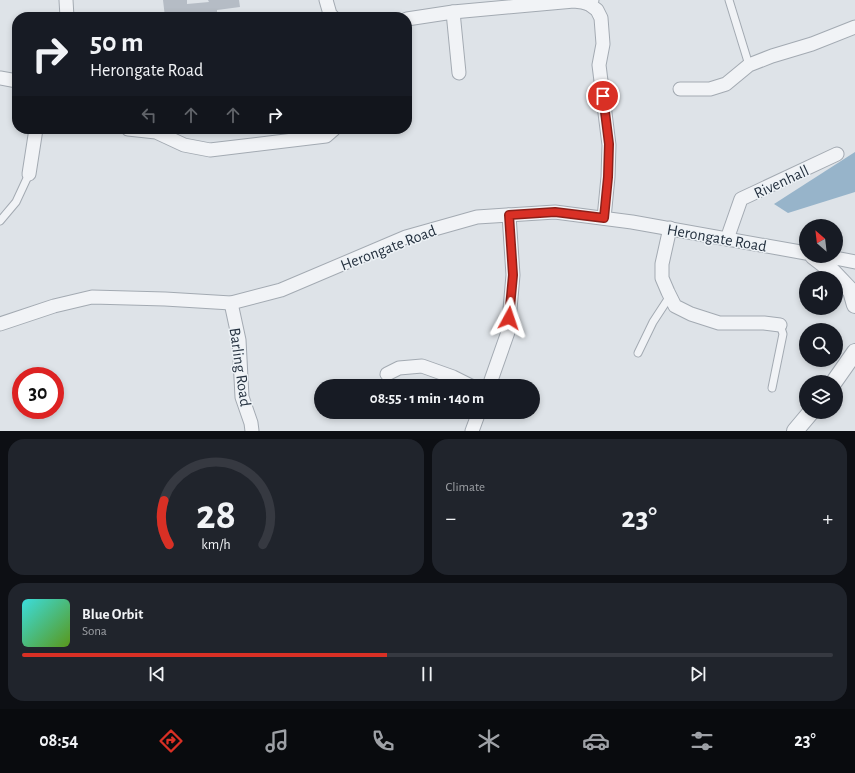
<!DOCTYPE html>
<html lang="en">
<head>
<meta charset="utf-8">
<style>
	:root { --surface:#171b24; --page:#20242c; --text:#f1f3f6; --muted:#9ea1a6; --line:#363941; --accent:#d93025 }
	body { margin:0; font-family:"Alegreya Sans",sans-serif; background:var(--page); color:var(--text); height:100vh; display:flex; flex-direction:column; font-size:15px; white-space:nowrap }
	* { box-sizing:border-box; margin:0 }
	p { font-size:13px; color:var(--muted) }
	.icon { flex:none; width:22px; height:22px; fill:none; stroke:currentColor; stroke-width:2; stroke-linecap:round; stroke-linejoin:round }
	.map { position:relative; height:431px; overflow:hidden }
	.details { display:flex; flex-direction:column; gap:8px; padding:8px; background:#0d0f14; flex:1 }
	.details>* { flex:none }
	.banner { position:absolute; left:12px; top:12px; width:400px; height:122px; border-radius:16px; box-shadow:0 2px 6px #0003; background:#171b24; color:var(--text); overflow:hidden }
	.needle { width:26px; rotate:332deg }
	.controls { position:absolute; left:799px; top:219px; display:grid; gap:8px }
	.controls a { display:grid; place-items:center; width:44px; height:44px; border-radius:50%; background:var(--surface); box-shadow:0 2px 6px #0003; font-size:20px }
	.speed { position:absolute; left:12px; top:367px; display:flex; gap:8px; font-size:20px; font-weight:700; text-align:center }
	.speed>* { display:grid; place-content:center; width:52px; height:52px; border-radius:50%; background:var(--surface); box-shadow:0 2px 6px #0003; line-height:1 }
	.speed .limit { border:6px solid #d22; background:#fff; color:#111 }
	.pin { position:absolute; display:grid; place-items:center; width:34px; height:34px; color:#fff; margin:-17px; border:2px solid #fff; border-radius:50%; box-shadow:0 1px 4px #0007 }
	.me { position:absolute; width:44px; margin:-22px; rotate:5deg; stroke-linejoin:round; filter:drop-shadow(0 0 3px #0008) }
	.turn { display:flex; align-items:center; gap:14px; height:84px; padding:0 12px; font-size:18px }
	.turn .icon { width:52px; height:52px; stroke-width:2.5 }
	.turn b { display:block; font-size:28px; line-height:34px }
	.lanes { display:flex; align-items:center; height:38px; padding:0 12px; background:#0003; justify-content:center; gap:20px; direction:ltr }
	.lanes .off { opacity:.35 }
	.big { font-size:30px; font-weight:700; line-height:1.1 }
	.details .card { flex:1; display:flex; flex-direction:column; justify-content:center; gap:6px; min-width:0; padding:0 14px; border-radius:16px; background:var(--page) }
	.details .dial { align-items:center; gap:0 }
	.dial svg { height:104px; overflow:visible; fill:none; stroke:var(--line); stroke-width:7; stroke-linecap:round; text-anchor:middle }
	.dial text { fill:var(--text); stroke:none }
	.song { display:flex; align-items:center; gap:12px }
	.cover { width:48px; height:48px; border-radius:6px; background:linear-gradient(135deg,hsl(180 70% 55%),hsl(90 70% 35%)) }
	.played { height:4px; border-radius:2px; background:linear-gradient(90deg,var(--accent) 45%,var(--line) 45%) }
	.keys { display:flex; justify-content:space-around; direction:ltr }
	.heat { display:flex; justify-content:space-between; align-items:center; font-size:22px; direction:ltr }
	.details .tiles { flex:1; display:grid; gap:8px; grid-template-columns:1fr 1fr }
	.card:last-child { grid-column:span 2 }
	.trip { position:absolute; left:314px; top:379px; width:226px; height:40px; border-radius:20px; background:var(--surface); box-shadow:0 2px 6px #0003; font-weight:700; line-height:40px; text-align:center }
	.dock { display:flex; height:64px; justify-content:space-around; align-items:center; background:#090b0e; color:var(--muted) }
	.dock .icon { width:28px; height:28px }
	.dock .current { color:var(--accent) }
	.dock b { font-size:18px; color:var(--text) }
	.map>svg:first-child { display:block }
</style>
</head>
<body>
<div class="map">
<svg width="855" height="431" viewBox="0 0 855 431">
	<rect width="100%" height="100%" fill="#dee3e8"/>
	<polygon fill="#97b4ca" points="855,152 855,192 788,213 774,204"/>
	<polygon fill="#b5bcc5" points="163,0 187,0 187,4 209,2 208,0 239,0 240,7 217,10 217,17 165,17"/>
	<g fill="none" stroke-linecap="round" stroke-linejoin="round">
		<defs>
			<g id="service">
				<polyline points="729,0 749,65"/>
				<polyline points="0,221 16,202 29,174"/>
				<polyline points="638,353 653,322 670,296"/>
				<polyline points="772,388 783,334 780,325"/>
			</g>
			<g id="minor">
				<polyline points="66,0 67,17"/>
				<polyline points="326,0 330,14 333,17"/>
				<polyline points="592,0 589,4 597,10 601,18 603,44 599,65 609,145 608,177 604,218"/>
				<polyline points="453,12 459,73"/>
				<polyline points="407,19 453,12 574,1 582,2 589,4"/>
				<polyline points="0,78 17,81"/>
				<polyline points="680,89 710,89 726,84 749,65 772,56 812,44 855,27"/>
				<polyline points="128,129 156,132 184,145 210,150 326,136 334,129"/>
				<polyline points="29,174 36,129"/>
				<polyline points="670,228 662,264 662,278 668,292 675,306 691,314 719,323 764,323 780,325"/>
				<polyline points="727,239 741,199 837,154"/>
				<polyline points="825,256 855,262"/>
				<polyline points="231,303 239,340 242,397 251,423 252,431"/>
				<polyline points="0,324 54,306 92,297 165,299 231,303 281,290 406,237 477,217 555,212 632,222 806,253"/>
				<polyline points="387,374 399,368 422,366 453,377 471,386"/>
				<polyline points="489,386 508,332 513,275 509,215"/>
				<polyline points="472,431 479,412"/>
			</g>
			<g id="tertiary">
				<polyline points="813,256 831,270 851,291 855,305"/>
				<polyline points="834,382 855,352"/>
				<polyline points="795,431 811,412"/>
			</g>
		</defs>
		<use href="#service" stroke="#a3aab2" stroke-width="9"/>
		<use href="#minor" stroke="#a3aab2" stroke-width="15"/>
		<use href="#tertiary" stroke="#a3aab2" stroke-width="18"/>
		<use href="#service" stroke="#f1f3f6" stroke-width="7"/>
		<use href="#minor" stroke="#f1f3f6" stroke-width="13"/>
		<use href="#tertiary" stroke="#f1f3f6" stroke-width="16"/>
	</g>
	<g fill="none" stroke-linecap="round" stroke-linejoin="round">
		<defs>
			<polyline id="route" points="509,318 513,275 509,215 555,212 604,218 608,177 609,144 603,96"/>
		</defs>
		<use href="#route" stroke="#8d1f18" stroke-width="10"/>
		<use href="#route" stroke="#d93025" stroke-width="7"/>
	</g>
	<g text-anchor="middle" stroke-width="3" stroke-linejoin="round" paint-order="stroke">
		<g font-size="16" fill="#263240" stroke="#edf2f6">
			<text transform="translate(781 181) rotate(-25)" y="6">Rivenhall</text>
			<text transform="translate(717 237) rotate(10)" y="6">Herongate Road</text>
			<text transform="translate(388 247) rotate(-21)" y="6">Herongate Road</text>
			<text transform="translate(241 367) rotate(82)" y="6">Barling Road</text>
		</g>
	</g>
</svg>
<div class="controls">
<a><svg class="needle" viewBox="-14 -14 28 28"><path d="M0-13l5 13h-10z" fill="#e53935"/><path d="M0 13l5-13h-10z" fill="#9ea1a6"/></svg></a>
<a><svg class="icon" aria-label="sound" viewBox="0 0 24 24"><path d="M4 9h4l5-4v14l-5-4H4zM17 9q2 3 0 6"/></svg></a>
<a><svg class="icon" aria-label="search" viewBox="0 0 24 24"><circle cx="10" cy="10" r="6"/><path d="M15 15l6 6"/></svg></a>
<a><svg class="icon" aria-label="layers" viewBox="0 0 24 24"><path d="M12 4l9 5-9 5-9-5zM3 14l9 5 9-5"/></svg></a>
</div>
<div class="speed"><div class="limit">30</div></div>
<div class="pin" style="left:603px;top:96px;background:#d93025"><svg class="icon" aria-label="arrive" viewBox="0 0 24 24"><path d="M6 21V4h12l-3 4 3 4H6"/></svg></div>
<svg class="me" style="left:509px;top:318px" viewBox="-20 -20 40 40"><path d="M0-17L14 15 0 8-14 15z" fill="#d93025" stroke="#fff" stroke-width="4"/></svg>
<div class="trip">08:55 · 1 min · 140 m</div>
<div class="banner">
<div class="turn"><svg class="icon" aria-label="right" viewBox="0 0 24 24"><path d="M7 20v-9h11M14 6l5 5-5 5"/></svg><div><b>50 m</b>Herongate Road</div></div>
<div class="lanes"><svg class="icon off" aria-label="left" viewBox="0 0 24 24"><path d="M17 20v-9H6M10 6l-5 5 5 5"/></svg><svg class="icon off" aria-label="ahead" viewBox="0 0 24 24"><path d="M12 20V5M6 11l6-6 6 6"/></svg><svg class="icon off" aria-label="ahead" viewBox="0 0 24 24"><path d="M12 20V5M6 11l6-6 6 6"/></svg><svg class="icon" aria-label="right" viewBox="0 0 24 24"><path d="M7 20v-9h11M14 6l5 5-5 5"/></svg></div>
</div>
</div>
<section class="details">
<div class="tiles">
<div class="card dial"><svg viewBox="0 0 100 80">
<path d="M14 69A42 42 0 1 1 86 69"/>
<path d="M14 69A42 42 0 0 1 10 35" stroke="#d93025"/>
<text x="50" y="56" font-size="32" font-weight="700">28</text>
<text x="50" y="72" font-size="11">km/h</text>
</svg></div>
<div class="card"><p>Climate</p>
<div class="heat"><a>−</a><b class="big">23°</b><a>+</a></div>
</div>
<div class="card">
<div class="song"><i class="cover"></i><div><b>Blue Orbit</b><p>Sona</p></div></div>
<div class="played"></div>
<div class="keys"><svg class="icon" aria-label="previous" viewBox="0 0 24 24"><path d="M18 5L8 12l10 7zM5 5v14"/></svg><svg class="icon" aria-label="pause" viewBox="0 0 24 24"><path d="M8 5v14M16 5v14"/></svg><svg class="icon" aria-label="next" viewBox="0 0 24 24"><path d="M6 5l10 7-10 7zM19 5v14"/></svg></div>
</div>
</div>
</section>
<nav class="dock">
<b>08:54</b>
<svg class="icon current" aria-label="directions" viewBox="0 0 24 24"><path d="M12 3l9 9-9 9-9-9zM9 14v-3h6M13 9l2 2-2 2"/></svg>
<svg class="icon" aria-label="music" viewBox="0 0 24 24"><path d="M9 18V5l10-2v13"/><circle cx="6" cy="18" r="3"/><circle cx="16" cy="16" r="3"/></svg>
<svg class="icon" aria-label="phone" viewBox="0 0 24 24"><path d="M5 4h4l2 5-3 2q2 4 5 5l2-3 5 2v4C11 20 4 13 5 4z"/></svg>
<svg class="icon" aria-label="climate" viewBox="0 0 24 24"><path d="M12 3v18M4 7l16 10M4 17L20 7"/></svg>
<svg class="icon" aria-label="car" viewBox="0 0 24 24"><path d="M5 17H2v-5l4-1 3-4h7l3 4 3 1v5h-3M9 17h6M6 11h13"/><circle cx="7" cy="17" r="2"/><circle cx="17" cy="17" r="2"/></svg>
<svg class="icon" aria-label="filters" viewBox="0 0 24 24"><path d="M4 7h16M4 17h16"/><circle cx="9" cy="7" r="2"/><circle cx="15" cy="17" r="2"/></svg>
<b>23°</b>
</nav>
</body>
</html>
